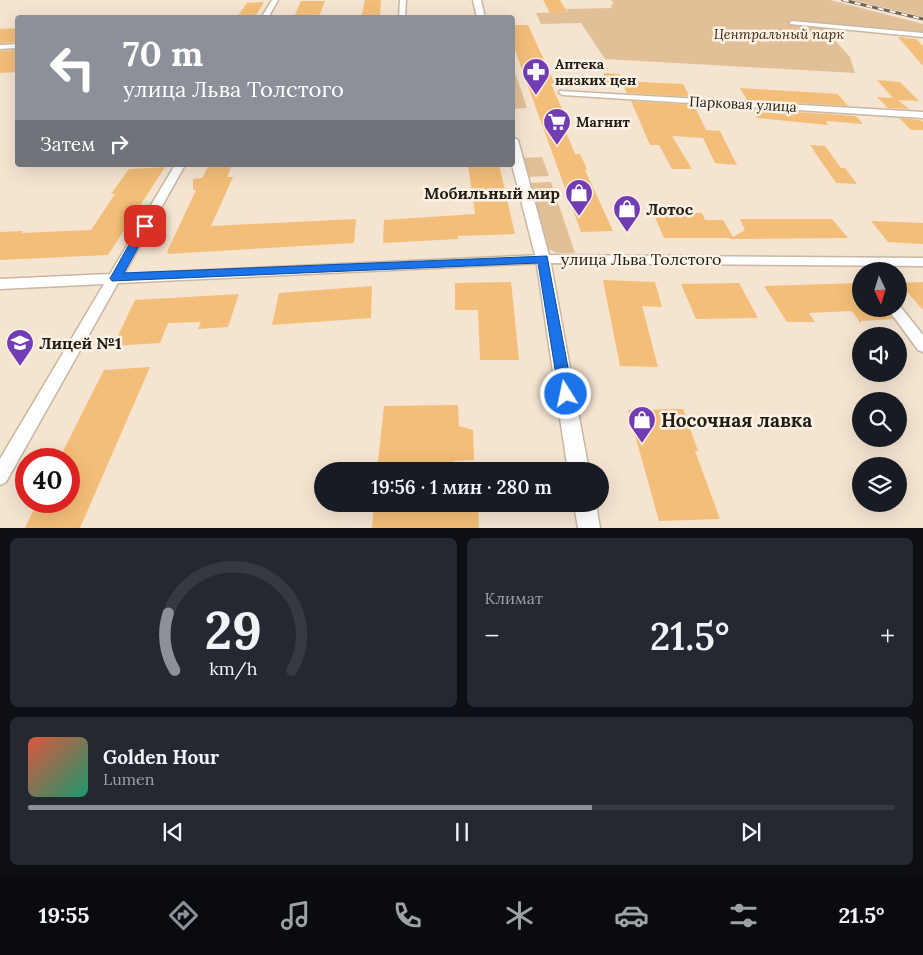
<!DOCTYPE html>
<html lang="ru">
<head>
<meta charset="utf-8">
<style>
	:root { --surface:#171b24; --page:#242831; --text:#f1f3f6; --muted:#9ea1a6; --line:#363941; --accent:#8c9099 }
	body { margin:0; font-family:Lora,serif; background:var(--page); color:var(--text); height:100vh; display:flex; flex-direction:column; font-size:19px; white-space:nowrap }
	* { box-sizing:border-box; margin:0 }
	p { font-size:16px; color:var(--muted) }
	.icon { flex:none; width:28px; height:28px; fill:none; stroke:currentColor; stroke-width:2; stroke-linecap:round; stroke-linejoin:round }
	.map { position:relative; height:528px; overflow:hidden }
	.details { display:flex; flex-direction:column; gap:10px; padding:10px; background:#0d0f14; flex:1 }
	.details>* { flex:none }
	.top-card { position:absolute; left:15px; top:15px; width:500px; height:152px; border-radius:5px; box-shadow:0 5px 20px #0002; background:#8c9099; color:#fff; overflow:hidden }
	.needle { width:32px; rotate:176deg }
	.fabs { position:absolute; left:852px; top:262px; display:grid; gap:10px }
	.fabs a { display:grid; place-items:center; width:55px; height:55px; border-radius:50%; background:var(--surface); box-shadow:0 5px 20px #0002; font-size:25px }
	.speed { position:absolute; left:15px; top:448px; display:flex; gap:10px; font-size:25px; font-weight:700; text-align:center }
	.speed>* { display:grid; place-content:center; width:65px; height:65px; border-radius:50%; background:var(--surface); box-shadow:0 5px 20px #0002; line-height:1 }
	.speed .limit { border:8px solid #d22; background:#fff; color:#111 }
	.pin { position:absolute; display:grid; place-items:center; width:42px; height:42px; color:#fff; margin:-21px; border-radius:10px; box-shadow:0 2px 8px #0006 }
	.me { position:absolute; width:55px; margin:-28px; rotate:350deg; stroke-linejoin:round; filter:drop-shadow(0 0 4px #0008) }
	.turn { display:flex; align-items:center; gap:18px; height:105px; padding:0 25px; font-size:22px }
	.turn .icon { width:65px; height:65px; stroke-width:2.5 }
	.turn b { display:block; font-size:35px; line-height:42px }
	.then { display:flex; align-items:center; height:48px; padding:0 25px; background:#0003; gap:10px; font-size:19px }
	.big { font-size:38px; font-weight:600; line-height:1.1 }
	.details .widget { flex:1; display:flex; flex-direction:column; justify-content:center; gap:8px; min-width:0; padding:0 18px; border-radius:8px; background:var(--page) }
	.details .dial { align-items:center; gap:0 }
	.dial svg { height:130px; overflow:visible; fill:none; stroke:var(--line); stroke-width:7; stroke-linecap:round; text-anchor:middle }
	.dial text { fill:var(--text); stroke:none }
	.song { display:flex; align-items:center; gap:15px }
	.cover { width:60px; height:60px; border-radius:8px; background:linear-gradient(135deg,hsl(10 70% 55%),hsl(160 70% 35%)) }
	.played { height:5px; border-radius:2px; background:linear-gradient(90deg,var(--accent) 65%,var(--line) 65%) }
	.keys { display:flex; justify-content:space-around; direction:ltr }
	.heat { display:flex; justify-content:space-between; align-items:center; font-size:28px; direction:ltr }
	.details .tiles { flex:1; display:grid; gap:10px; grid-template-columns:1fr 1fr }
	.widget:last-child { grid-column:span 2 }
	.trip { position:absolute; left:314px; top:462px; width:295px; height:50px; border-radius:25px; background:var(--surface); box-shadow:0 5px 20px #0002; font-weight:600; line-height:50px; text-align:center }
	.menu { display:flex; height:80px; justify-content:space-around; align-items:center; background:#090b0e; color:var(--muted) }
	.menu .icon { width:35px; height:35px }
	.menu .on { color:var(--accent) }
	.menu b { font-size:22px; color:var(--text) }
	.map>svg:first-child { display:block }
</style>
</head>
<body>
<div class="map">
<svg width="923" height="528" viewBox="0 0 923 528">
	<rect width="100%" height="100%" fill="#f5e4d0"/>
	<g fill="#e1c098">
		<polygon points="611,0 830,0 923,24 923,32 819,23 850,57 855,73 605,59 581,23 541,24 536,13 568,12 566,9 612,8 611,5 614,4"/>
		<polygon points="853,0 923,0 923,17"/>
		<polygon points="513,75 516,75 527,108 513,109"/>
		<polygon points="542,157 549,176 525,177 520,158"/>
		<polygon points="551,182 575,253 557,253 544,247 526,183"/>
	</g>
	<g fill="#f3be79">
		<polygon points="365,0 381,0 380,18 361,18"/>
		<polygon points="543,0 560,0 567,12 550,13"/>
		<polygon points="301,1 325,1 319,16 294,17"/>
		<polygon points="264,2 255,17 237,17 247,3"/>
		<polygon points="512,25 528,25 555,84 551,84 569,125 563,125 575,154 580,154 587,169 585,170 613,231 581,232 512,42"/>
		<polygon points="18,28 18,42 0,43 0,29"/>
		<polygon points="898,37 916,39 923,46 923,66"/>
		<polygon points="18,50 18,72 0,73 0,51"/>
		<polygon points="604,73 620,74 621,88 604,86"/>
		<polygon points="877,80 900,82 919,101 898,100 909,109 888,108 877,97 893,98"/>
		<polygon points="621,81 683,84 690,97 627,93"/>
		<polygon points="740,88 838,94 848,106 747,100"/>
		<polygon points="631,101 694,105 706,130 720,131 737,165 715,163 703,138 672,136 692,169 672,169 659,145 650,145"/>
		<polygon points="752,109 856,116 863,124 826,121 828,125 757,118"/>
		<polygon points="899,118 920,120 923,122 923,130 911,130"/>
		<polygon points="810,145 825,146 841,168 845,168 857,184 836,183"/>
		<polygon points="209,165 232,165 227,177 233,177 211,226 356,219 354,243 166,254 169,252 167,252 196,190 193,190 193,179 202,178"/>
		<polygon points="468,165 499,165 515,234 458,236 458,239 383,243 384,220 475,214"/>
		<polygon points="165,167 108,255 0,260 0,232 23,231 21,233 91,230 115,194 111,194 129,169"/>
		<polygon points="653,213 702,213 705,220 723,220 733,237 745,230 740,219 832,219 848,238 728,239 731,238 664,238"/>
		<polygon points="871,221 923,223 923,244 888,242"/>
		<polygon points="603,280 655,282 662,307 642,306 658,367 620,366"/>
		<polygon points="511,282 519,360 480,360 478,310 455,310 455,283"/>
		<polygon points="923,282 923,310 899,283"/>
		<polygon points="739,283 758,318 696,319 681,284"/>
		<polygon points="861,283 861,309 886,309 893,319 861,321 861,324 852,311 809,313 815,322 787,322 764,286"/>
		<polygon points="372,286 371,318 272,325 279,293"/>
		<polygon points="239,294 228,327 198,329 201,322 168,323 160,343 113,346 135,300"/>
		<polygon points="150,367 80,528 25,528 38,501 69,501 69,459 59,459 104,370"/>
		<polygon points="458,405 459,426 473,430 474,460 454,461 454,471 377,471 384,406"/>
		<polygon points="683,409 698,451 695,451 720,519 659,521 628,410"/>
		<polygon points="374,504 478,504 479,528 372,528"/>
	</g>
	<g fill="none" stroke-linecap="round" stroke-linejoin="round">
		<defs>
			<g id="minor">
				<polygon points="272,0 278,0 268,18 261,18"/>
				<polygon points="400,0 406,0 405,18 399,18"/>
				<polygon points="792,21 923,33 923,37 790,24 790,22"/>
				<polygon points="18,44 18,48 0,49 0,45"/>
				<polygon points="560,91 923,112 923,118 563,95 559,93"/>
				<polygon points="175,165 185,165 124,274 543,255 923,258 923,266 543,263 118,283 6,482 0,485 0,459 104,284 0,289 0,279 110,274"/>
				<polygon points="899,305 923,335 923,352 918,350 888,309 899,309"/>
			</g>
			<g id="tertiary">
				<polygon points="473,0 481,0 485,18 477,18"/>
				<polygon points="512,137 518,140 550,259 589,471 568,471 536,259 512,165"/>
				<polygon points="574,504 596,504 600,528 578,528"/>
			</g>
		</defs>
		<use href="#minor" stroke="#c7b7a3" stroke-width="3"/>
		<use href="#tertiary" stroke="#c7b7a3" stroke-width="3"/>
		<use href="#minor" fill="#fff" fill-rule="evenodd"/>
		<use href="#tertiary" fill="#fff" fill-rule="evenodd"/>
		<defs>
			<polyline id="rail" points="843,0 923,19"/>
		</defs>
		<use href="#rail" stroke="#6d6357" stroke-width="3"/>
		<use href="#rail" stroke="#fdf2e6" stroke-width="2" stroke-dasharray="6" stroke-linecap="butt"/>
	</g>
	<polygon fill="#1a73e8" stroke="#114b97" points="145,222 150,226 124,273 547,256 573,394 571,398 566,400 561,398 559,394 538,263 112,281 110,278 112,275 141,223"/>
	<defs>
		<symbol id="pharmacy-pin" viewBox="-11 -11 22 30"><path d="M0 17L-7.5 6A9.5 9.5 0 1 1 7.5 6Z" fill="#723db4" stroke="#fdf2e6"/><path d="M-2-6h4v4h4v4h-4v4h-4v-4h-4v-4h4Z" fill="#fff"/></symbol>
		<symbol id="supermarket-pin" viewBox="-11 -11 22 30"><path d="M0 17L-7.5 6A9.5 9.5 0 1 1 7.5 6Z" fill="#723db4" stroke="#fdf2e6"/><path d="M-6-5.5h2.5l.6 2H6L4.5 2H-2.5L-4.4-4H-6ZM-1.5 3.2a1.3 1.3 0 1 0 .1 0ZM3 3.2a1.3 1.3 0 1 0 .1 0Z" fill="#fff"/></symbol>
		<symbol id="shop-pin" viewBox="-11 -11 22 30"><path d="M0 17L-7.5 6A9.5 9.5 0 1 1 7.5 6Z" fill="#723db4" stroke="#fdf2e6"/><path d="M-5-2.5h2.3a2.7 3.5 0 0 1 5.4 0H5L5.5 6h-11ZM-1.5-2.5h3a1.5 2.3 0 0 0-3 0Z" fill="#fff"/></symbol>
		<symbol id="school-pin" viewBox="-11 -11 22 30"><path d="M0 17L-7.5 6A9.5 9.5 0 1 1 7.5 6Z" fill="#723db4" stroke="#fdf2e6"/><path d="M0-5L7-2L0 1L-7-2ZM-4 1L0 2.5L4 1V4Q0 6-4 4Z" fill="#fff"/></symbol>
	</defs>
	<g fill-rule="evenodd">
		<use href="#pharmacy-pin" x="520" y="56" width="32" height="43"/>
		<use href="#supermarket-pin" x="541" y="106" width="32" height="43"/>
		<use href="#shop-pin" x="563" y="177" width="32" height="43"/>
		<use href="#shop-pin" x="611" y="193" width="32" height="43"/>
		<use href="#school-pin" x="4" y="327" width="32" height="43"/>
		<use href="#shop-pin" x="626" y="404" width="32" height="43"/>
	</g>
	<g text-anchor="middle" stroke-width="5" stroke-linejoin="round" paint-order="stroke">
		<g font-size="14" font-style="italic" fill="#3f290a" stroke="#fdf2e6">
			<text x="779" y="39">Центральный парк</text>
		</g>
		<g font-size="14" font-weight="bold" fill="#211b14" stroke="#fdf2e6" text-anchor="start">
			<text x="555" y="69">Аптека<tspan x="555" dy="16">низких цен</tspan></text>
			<text x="576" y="127">Магнит</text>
		</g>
		<g font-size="14" fill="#211b14" stroke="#fdf2e6">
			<text transform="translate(743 104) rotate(3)" y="5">Парковая улица</text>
		</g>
		<g font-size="16" font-weight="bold" fill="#211b14" stroke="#fdf2e6" text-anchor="start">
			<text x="560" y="199" text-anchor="end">Мобильный мир</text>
			<text x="646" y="215">Лотос</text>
			<text x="39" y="349">Лицей №1</text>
		</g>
		<g font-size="16" fill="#211b14" stroke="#fdf2e6">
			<text x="641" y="265">улица Льва Толстого</text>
		</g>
		<g font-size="19" font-weight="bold" fill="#211b14" stroke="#fdf2e6" text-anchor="start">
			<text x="661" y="427">Носочная лавка</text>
		</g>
	</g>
</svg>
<div class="fabs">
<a><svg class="needle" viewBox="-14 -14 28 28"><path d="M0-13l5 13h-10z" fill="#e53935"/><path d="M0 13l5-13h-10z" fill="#9ea1a6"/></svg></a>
<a><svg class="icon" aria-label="sound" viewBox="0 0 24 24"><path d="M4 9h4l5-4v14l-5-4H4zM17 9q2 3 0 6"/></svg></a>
<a><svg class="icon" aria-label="search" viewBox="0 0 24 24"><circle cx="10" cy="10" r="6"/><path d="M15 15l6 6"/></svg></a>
<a><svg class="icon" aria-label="layers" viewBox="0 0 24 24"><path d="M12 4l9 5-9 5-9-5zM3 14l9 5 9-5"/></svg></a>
</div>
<div class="speed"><div class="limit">40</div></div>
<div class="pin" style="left:145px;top:226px;background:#d93025"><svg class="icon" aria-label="arrive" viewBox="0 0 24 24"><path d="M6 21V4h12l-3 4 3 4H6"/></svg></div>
<svg class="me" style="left:566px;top:394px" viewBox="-20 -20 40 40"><circle r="17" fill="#1a73e8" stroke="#fff" stroke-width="3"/><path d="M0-11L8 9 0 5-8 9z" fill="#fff"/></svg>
<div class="trip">19:56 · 1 мин · 280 m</div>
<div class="top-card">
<div class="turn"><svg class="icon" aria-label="left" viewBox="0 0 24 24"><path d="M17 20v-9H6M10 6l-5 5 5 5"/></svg><div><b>70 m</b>улица Льва Толстого</div></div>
<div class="then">Затем<svg class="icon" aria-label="right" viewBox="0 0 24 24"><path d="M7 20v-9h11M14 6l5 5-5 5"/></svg></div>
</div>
</div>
<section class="details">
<div class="tiles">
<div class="widget dial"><svg viewBox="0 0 100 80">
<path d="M14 69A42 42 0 1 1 86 69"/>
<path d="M14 69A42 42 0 0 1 10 34" stroke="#8c9099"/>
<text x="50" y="56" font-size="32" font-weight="700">29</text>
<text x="50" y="72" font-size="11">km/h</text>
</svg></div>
<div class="widget"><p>Климат</p>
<div class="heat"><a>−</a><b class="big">21.5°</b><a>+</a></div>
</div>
<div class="widget">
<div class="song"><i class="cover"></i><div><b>Golden Hour</b><p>Lumen</p></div></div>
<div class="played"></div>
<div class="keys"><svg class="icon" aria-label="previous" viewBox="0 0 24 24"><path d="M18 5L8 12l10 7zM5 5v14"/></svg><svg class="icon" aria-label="pause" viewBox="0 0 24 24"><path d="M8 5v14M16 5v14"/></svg><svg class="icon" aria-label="next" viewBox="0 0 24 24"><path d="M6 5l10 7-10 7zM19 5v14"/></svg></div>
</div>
</div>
</section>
<nav class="menu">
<b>19:55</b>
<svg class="icon on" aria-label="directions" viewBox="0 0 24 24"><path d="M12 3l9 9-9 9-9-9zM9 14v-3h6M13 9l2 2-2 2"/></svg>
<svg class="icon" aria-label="music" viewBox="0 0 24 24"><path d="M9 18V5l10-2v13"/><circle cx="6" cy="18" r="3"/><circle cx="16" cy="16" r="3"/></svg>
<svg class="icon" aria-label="phone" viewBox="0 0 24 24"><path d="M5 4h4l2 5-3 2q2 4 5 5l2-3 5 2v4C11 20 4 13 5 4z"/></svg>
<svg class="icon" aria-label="climate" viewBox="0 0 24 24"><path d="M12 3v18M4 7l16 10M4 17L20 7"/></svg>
<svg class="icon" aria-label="car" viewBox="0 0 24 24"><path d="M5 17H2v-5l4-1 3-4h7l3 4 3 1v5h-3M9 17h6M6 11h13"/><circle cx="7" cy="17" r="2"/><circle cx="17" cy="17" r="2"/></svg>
<svg class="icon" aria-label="filters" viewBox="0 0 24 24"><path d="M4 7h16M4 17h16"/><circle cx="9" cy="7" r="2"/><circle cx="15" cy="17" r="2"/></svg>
<b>21.5°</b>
</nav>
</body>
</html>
